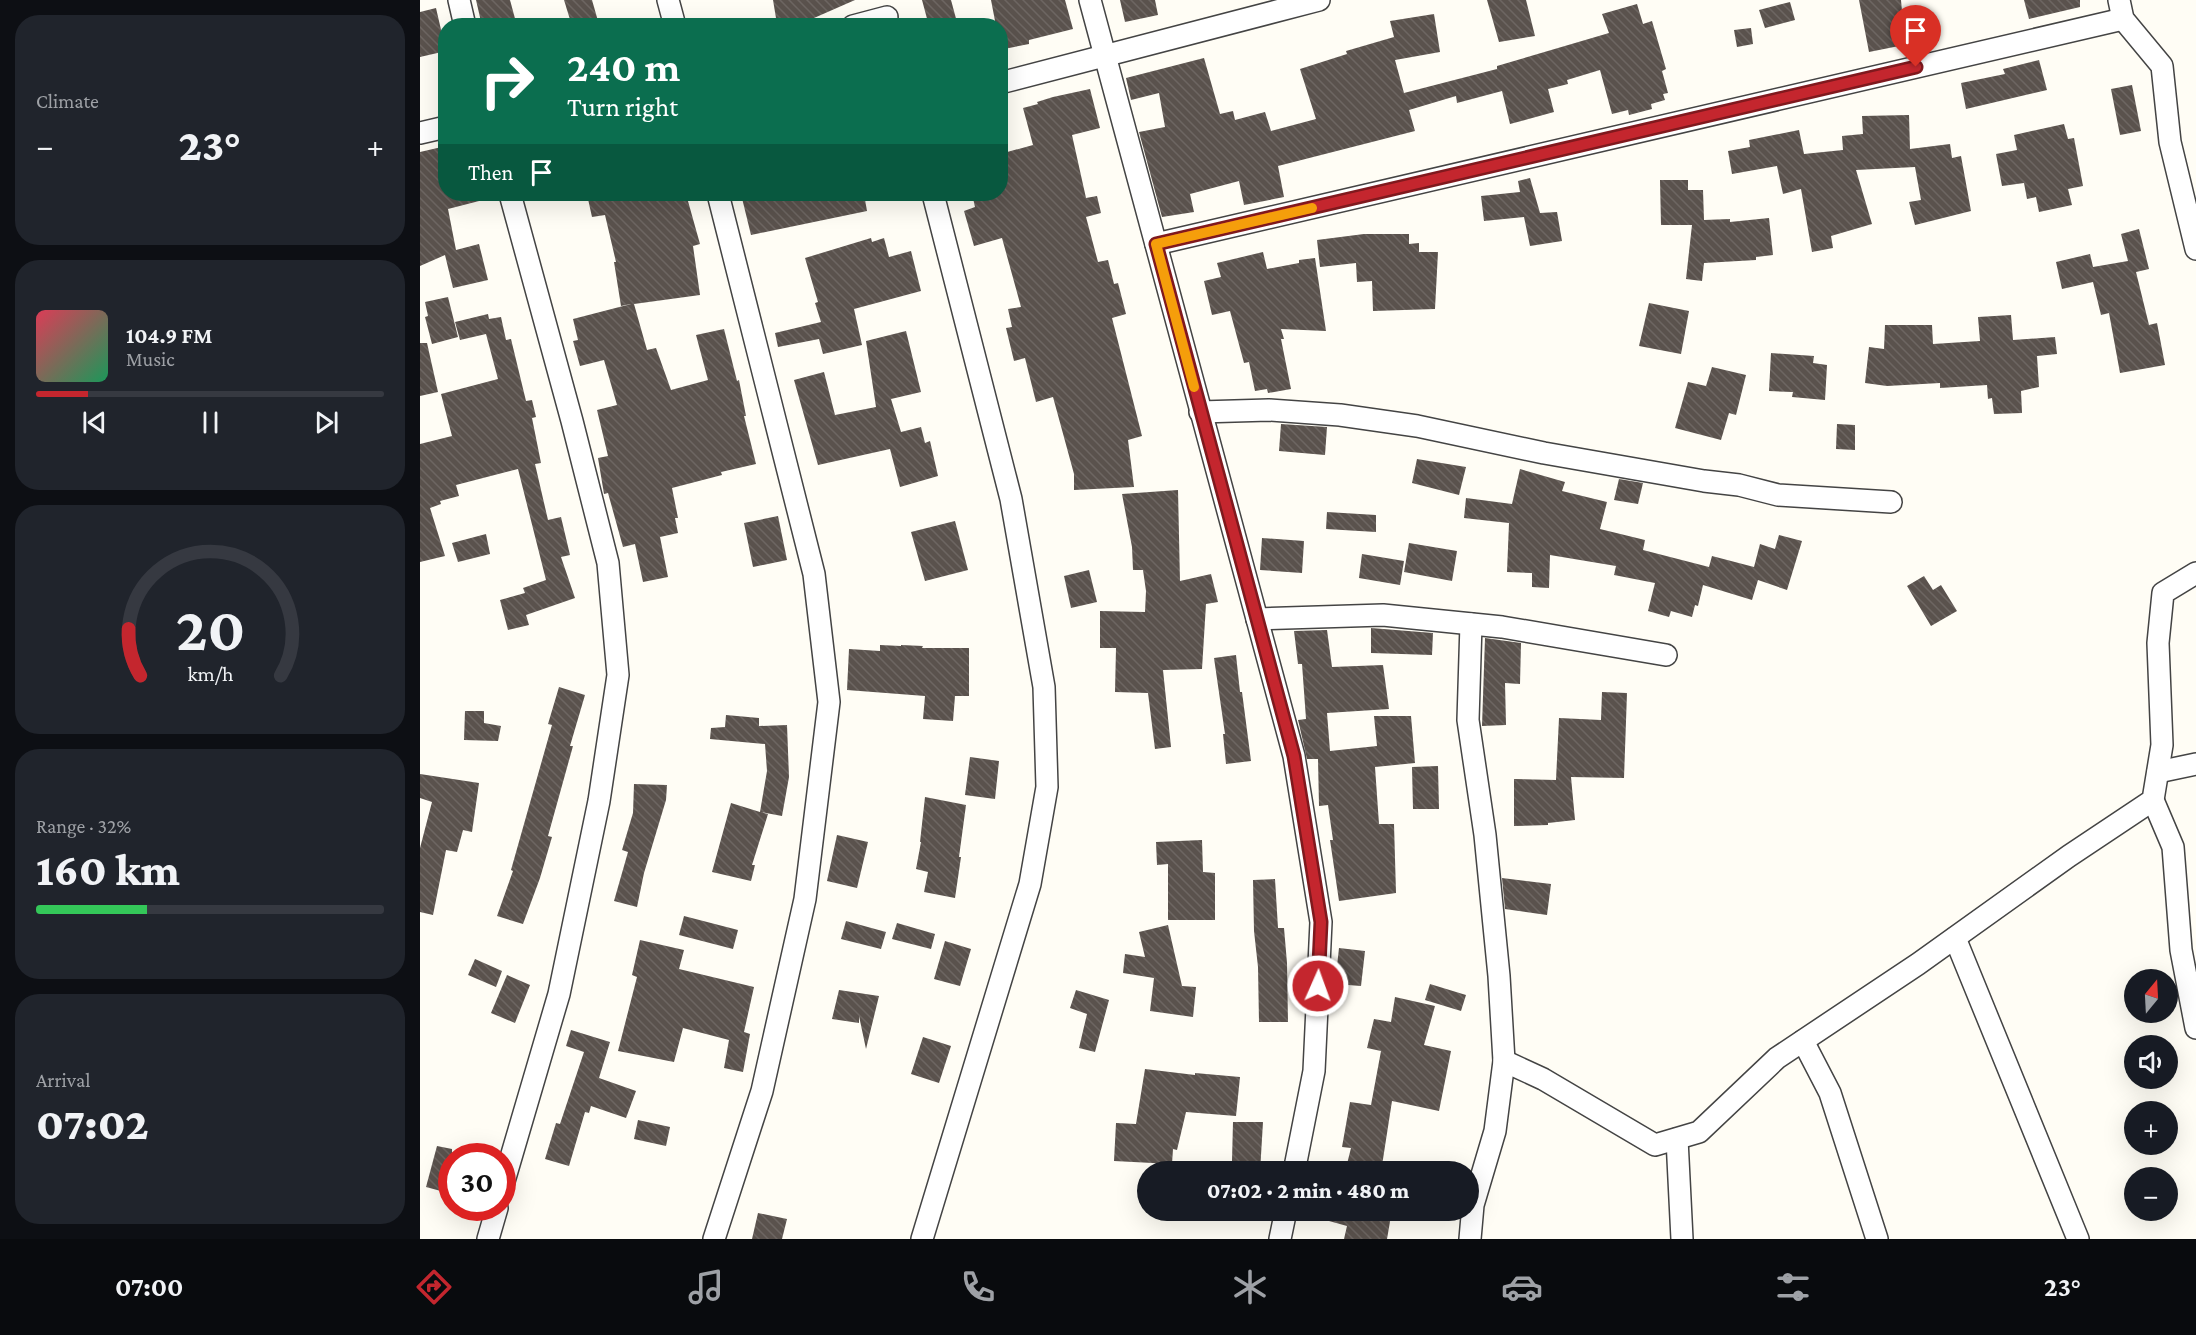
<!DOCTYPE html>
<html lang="en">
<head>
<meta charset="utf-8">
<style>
	:root { --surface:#171b24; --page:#20242c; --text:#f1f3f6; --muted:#9ea1a6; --line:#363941; --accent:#c4262e }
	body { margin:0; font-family:"Crimson Pro",serif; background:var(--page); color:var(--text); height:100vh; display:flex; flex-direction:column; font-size:22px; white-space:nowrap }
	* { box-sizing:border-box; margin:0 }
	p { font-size:20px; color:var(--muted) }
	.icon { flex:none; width:33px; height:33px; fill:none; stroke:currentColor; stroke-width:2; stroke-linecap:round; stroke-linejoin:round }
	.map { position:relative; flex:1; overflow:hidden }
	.details { display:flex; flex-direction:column; gap:15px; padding:15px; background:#0d0f14; width:420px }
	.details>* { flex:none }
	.top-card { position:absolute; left:18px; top:18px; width:570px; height:183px; border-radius:24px; box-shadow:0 6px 24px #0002; background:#0b6e4f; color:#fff; overflow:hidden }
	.needle { width:39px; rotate:18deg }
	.buttons { position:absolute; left:1704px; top:969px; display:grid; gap:12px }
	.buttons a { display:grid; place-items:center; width:54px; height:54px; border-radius:50%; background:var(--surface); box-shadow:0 6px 24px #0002; font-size:30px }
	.speed { position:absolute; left:18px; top:1143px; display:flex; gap:12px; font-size:30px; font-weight:700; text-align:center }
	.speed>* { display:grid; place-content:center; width:78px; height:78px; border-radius:50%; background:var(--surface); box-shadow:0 6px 24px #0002; line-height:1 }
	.speed .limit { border:9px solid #d22; background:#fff; color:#111 }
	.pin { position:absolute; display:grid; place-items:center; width:51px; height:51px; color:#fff; margin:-62px -26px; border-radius:50% 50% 50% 0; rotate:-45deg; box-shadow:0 0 6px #0007 }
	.pin .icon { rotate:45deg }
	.me { position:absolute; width:66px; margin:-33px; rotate:2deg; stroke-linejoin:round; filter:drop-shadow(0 0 4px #0008) }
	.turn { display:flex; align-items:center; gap:21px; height:126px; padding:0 30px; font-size:27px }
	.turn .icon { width:78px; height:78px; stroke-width:2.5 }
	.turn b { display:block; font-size:42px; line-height:51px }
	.then { display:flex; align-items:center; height:57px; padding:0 30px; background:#0003; gap:12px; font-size:22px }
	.big { font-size:45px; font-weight:800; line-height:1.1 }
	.details .card { flex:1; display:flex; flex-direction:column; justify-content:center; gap:9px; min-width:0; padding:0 21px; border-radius:24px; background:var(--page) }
	.details .dial { align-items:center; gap:0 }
	.dial svg { height:156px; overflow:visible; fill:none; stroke:var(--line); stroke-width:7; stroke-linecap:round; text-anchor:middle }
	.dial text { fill:var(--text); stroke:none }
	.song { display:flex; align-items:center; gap:18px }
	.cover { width:72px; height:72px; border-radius:9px; background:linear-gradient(135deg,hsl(350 70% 55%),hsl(150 70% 35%)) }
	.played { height:6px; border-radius:3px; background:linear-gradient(90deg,var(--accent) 15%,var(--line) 15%) }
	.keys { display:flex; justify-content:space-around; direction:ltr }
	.heat { display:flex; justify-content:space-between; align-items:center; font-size:33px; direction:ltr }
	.charge { height:9px; border-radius:4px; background:linear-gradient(90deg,#34c759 32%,var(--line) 0) }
	.trip { position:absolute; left:717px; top:1161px; width:342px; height:60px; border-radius:30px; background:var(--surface); box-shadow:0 6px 24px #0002; font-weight:800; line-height:60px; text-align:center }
	.menu { display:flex; height:96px; justify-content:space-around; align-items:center; background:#090b0e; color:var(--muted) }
	.menu .icon { width:42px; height:42px }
	.menu .active { color:var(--accent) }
	.menu b { font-size:27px; color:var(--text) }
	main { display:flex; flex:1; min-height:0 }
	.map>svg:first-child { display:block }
</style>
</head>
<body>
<main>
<section class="details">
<div class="card"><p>Climate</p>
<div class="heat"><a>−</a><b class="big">23°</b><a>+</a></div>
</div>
<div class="card">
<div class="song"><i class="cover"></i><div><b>104.9 FM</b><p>Music</p></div></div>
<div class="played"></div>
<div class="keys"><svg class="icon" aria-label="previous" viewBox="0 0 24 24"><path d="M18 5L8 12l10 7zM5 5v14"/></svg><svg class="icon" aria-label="pause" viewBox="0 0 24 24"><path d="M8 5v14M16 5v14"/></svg><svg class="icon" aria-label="next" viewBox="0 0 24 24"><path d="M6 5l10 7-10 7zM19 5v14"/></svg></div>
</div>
<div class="card dial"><svg viewBox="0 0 100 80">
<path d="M14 69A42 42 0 1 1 86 69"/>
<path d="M14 69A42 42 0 0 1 8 45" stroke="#c4262e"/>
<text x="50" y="56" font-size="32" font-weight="700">20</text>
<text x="50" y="72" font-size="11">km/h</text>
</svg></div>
<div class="card"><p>Range · 32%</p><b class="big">160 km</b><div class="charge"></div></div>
<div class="card"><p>Arrival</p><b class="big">07:02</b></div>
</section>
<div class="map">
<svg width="1776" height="1239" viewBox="0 0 1776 1239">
	<defs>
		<pattern id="building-back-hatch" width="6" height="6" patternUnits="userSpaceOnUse" patternTransform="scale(1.5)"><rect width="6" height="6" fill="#5a524d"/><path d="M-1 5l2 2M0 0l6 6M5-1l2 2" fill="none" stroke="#6d6662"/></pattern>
	</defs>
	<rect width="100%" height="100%" fill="#fffdf5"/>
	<g fill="url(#building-back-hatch)">
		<polygon points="56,0 90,0 97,26 62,26"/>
		<polygon points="144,0 172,0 178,21 152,26"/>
		<polygon points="353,0 435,0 394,18 357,24"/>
		<polygon points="502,0 531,0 538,26 509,26"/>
		<polygon points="571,0 645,0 653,29 609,40 609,44 584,49 580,26 576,26"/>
		<polygon points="700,0 735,0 738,15 705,22"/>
		<polygon points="1067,0 1106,0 1115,36 1079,42"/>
		<polygon points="1439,0 1481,0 1483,22 1485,21 1489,44 1449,52"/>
		<polygon points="1604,0 1660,0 1660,7 1609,19"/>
		<polygon points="1370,2 1375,20 1345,28 1339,10"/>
		<polygon points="1217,4 1223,24 1232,21 1246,69 1242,71 1248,93 1243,94 1245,100 1231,104 1232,109 1209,115 1208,110 1192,114 1180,70 1147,80 1148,84 1128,89 1134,112 1090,124 1082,91 1037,103 1036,96 989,110 995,131 858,166 864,197 824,205 819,181 770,194 774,212 742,217 719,132 745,127 739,93 711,100 706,78 784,58 800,114 813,111 815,120 845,112 851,131 896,119 880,69 927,54 926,51 974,37 970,21 1014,14 1020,52 975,60 984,93 1077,69 1077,66 1189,33 1182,14"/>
		<polygon points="16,8 22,34 26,34 26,51 0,57 0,12"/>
		<polygon points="1331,28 1333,44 1317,47 1314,30"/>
		<polygon points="1619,60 1627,90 1546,109 1541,83 1585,74 1583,69"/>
		<polygon points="1712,85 1721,131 1700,135 1691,89"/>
		<polygon points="670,89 680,128 652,135 666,198 677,196 681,213 666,217 678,262 688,260 694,284 698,283 706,314 692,318 722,436 708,440 714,487 654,490 654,474 633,397 616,402 605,358 594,361 586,328 592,327 588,309 601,307 582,238 554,246 544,211 555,207 552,194 580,194 580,154 613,145 603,108 618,104 617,102 633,97"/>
		<polygon points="1489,115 1490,149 1530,144 1532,158 1541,156 1551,211 1495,225 1489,202 1501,200 1495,167 1436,170 1452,224 1411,236 1413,248 1392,252 1381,189 1363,194 1357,166 1312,174 1308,151 1330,147 1329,140 1379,130 1384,154 1423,150 1422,136 1443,134 1442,116"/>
		<polygon points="1644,124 1648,139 1654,138 1663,186 1648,189 1652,205 1619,212 1616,197 1607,199 1604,183 1582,186 1576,154 1597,150 1594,135"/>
		<polygon points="26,146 26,194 62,194 63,200 28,209 36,250 59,244 68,280 33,288 25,255 0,266 0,152"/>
		<polygon points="1110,178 1120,213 1137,212 1142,241 1110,246 1104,217 1064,221 1061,196 1100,192 1098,181"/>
		<polygon points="1240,180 1268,180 1268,190 1283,190 1284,220 1310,219 1310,222 1349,218 1353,255 1336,257 1336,260 1284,263 1282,281 1266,279 1272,225 1241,225"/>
		<polygon points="225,194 266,194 280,244 273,246 280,295 214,304 227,350 236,348 251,390 288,380 276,335 304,329 317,381 319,380 326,416 324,416 336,464 301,472 302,475 252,488 258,518 255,518 258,533 240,537 248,577 223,582 215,544 203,547 188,493 184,494 178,458 188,456 177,410 197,405 184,360 160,366 153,341 158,340 153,319 211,304 201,306 194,262 196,262 185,215 172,217 168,199 198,195 199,200"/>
		<polygon points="321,194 444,194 447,211 331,235"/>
		<polygon points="1719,229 1729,269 1716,272 1729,325 1737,323 1745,365 1700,373 1689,313 1681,315 1673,282 1642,289 1636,262 1670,254 1673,267 1708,261 1701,234"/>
		<polygon points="944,234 989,234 989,244 999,243 999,252 1018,252 1015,309 953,311 952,281 937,282 936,263 900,267 897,240"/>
		<polygon points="451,238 452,242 464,238 469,257 491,251 501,291 434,309 442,345 403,354 399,339 358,347 355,333 401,322 395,303 398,302 385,258"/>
		<polygon points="843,252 847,269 879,263 879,260 895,258 906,331 861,329 864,339 861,339 871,389 848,393 847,389 835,391 829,362 824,363 810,311 792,315 784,281 801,277 797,263"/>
		<polygon points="28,297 38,337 12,344 5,317 8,316 5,302"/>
		<polygon points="1229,303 1269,311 1261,354 1219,346"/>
		<polygon points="68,314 69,319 81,317 86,340 91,339 106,401 112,400 116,417 112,418 121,463 115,464 128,520 141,517 150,555 141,557 155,598 106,615 109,625 88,630 80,600 105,593 103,588 126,580 98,469 36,485 39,496 20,501 21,504 10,508 25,556 0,562 0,444 32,436 21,394 78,379 66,334 40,340 35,322"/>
		<polygon points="1591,315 1593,340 1635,337 1637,354 1617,356 1619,387 1601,391 1602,413 1574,414 1572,398 1568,399 1567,385 1520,388 1520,383 1467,386 1445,383 1449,347 1464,349 1465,325 1512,325 1513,344 1560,341 1558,317"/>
		<polygon points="486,331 501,392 471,399 481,432 501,427 505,443 510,441 518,476 480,487 470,449 398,465 374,380 404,372 415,415 456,407 446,341"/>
		<polygon points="0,343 7,343 18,392 0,396"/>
		<polygon points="1351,353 1394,356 1393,363 1407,365 1405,400 1372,397 1373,392 1349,391"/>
		<polygon points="1292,367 1326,375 1316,415 1309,413 1301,440 1255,428 1268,382 1286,386"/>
		<polygon points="861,424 907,427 905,455 859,451"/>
		<polygon points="1417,424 1435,425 1435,450 1416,449"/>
		<polygon points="997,459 1046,467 1039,495 992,483"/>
		<polygon points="1100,469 1145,482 1142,491 1187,502 1180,529 1225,540 1223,550 1289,567 1292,556 1334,567 1340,544 1355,549 1359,535 1382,541 1367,590 1338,580 1332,600 1283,585 1278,606 1275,605 1272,617 1251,611 1249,617 1228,611 1235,583 1194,575 1196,566 1130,555 1129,588 1112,587 1112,573 1087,572 1089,523 1044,518 1046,498 1092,504"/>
		<polygon points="1199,479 1223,483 1218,504 1194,500"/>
		<polygon points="758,490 760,581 791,574 798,602 786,604 782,669 743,670 751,747 735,749 728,693 695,692 696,648 680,648 680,611 725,612 726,591 723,570 713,570 712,547 702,494"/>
		<polygon points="907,512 956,515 956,532 906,529"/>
		<polygon points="358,516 367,560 333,567 324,523"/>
		<polygon points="535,521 548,570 505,581 491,532"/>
		<polygon points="66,534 70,554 38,562 32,543"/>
		<polygon points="842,538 884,541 882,573 840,570"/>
		<polygon points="989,543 1037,551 1032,581 984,572"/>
		<polygon points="942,554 984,561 980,585 939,578"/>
		<polygon points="669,570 677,602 651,608 644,576"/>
		<polygon points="1504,576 1513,590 1521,585 1537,611 1511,626 1487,586"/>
		<polygon points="951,628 1013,633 1012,655 951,653"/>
		<polygon points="907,630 912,667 963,665 969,709 907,713 910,751 957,746 954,716 991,716 995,763 955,767 959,824 974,824 976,893 919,901 910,840 913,840 908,805 899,806 898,759 887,759 879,724 878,720 886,719 882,664 878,664 874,631"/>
		<polygon points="1065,638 1101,643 1100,684 1085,683 1086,725 1062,726"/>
		<polygon points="460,645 481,646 481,645 503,646 502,648 549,648 549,696 535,696 533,721 503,719 505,696 427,690 429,649 460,651"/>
		<polygon points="816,655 820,692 822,692 831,761 806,764 803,734 805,734 794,658"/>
		<polygon points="139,687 165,695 150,746 153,746 128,836 132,837 120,878 103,924 77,916 93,871 91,870 132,725 128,724"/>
		<polygon points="1182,692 1207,693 1204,778 1151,777 1155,820 1128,823 1128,825 1094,826 1094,779 1136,780 1139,718 1181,720"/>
		<polygon points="45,711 64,711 64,723 81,726 78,741 44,740"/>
		<polygon points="306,715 339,718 339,726 367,725 369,777 362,816 340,812 348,814 332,865 335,865 331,881 292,872 311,803 340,812 347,771 345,744 290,739 291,728 305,727"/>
		<polygon points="550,757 579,761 575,799 545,795"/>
		<polygon points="1018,766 1019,809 993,809 992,767"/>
		<polygon points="0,774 59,783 52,832 43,830 37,852 26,850 13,915 0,912 0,848 12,802 0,798"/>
		<polygon points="214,784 247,785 246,800 224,873 217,907 194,901 208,852 202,850 213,813"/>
		<polygon points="505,797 546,805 539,857 541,857 535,898 504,892 508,872 496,869 501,842 500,842"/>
		<polygon points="417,835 448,842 437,888 407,881"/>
		<polygon points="782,840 783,872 795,873 795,920 748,920 748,864 737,865 736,842"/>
		<polygon points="1082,878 1131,884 1127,915 1085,909"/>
		<polygon points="855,879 858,928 864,928 867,963 868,1022 839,1022 838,967 834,931 833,880"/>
		<polygon points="264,916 318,930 313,949 259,935"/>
		<polygon points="426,921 466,932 461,949 421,939"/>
		<polygon points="477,923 515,934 511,949 472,939"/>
		<polygon points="748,925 762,986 776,987 773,1017 730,1011 734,978 703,973 705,954 725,957 719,932"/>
		<polygon points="220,940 264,950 259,969 334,987 324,1032 330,1034 323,1072 304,1068 309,1040 263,1028 254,1062 198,1051 217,977 212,975"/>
		<polygon points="525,941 551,949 540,986 514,979"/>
		<polygon points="919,948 945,951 941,986 915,984"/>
		<polygon points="55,959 82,971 76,987 48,975"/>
		<polygon points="87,975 110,985 95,1023 71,1013"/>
		<polygon points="1010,984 1046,995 1041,1011 1005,1000"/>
		<polygon points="419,990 459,996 446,1049 439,1016 439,1023 412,1019"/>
		<polygon points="656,990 689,1000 675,1052 659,1048 667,1014 650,1008"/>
		<polygon points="975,997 1015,1006 1004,1045 1031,1051 1019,1111 972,1101 961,1172 939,1172 926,1168 931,1148 922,1147 930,1102 951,1105 961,1051 947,1048 954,1019 971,1022"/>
		<polygon points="151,1030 190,1042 179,1078 216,1091 206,1118 171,1106 169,1113 165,1112 149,1166 125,1159 136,1123 140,1124 164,1052 146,1046"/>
		<polygon points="503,1037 531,1046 519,1083 491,1074"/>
		<polygon points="725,1069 775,1075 775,1073 820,1077 816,1116 766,1112 757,1150 753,1149 752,1164 694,1161 696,1123 716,1124"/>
		<polygon points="218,1120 250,1127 246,1146 214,1139"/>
		<polygon points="813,1122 843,1122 840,1172 815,1172 815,1161 812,1161"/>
		<polygon points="17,1146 32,1149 32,1194 6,1187"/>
		<polygon points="892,1210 972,1210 967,1239 924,1239 927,1226 891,1216"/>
		<polygon points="338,1213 367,1219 362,1239 332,1239"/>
	</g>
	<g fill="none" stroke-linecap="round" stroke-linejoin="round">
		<defs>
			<g id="minor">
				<polyline points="39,0 45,26"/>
				<polyline points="248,0 255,26"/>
				<polyline points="670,0 874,756 901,922 894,1071 874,1172"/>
				<polyline points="1699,0 1703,19 1742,66 1750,142 1776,249"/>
				<polyline points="433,26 467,17"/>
				<polyline points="580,83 899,0"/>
				<polyline points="0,133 26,127"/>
				<polyline points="736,244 1703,19"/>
				<polyline points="780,412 849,410 920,415 997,426 1124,453 1284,481 1319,485 1358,495 1471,502"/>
				<polyline points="837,619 963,615 1082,627 1246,655"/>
				<polyline points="1738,772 1776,764"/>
				<polyline points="1733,800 1753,847 1761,950 1776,1028"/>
				<polyline points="1535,938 1658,1239"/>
				<polyline points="1383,1041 1410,1093 1457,1239"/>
				<polyline points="1084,1061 1123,1079 1235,1145 1279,1132 1357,1058 1498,964 1649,856 1733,800 1742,745 1738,643 1743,593 1776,573"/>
				<polyline points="1257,1139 1262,1239"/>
				<polyline points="82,1188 139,994 179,801 198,675 188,563 152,421 90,194"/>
				<polyline points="68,1239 77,1208"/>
				<polyline points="294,1239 342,1091 385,899 409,702 394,574 298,194"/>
				<polyline points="502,1239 610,884 627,787 624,687 591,499 513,194"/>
				<polyline points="860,1239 866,1210"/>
				<polyline points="1050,1239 1053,1205 1075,1131 1084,1061 1079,976 1065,835 1048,720 1051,624"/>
			</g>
		</defs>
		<use href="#minor" stroke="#444" stroke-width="24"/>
		<use href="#minor" stroke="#fff" stroke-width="21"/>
	</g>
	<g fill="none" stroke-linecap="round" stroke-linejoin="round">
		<defs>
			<polyline id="route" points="898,986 901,922 874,756 736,244 1496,67"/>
		</defs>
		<use href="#route" stroke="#7f191e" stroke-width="15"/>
		<use href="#route" stroke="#c4262e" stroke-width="10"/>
		<polyline stroke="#f59e0b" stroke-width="10" points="774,387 736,244 892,208"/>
	</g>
</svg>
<div class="buttons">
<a><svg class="needle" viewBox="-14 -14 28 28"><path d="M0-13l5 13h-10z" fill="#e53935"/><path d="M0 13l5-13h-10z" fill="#9ea1a6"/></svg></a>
<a><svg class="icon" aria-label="sound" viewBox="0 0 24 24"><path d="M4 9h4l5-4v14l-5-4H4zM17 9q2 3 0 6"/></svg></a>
<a>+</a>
<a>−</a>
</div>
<div class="speed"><div class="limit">30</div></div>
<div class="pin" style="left:1496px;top:67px;background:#d93025"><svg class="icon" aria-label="arrive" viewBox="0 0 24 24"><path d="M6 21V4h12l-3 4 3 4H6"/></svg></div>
<svg class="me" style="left:898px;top:986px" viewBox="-20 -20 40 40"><circle r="17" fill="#c4262e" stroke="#fff" stroke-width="3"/><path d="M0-11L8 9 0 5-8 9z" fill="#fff"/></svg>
<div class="trip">07:02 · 2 min · 480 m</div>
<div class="top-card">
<div class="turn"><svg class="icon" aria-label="right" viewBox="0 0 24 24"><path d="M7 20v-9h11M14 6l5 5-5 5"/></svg><div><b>240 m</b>Turn right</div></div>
<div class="then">Then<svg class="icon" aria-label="arrive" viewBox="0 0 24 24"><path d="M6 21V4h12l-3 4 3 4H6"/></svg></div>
</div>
</div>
</main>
<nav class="menu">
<b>07:00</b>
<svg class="icon active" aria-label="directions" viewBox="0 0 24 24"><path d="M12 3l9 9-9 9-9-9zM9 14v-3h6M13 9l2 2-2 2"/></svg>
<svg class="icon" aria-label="music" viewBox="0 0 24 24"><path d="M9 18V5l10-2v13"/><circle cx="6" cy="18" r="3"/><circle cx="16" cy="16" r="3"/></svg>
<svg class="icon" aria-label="phone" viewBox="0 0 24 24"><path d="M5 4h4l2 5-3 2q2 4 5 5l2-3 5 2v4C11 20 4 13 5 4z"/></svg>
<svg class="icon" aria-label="climate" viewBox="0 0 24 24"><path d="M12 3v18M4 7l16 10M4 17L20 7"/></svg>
<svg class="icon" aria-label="car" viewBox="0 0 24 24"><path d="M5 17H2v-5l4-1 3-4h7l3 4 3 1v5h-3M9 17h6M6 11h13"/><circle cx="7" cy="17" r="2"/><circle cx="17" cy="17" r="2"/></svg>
<svg class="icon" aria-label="filters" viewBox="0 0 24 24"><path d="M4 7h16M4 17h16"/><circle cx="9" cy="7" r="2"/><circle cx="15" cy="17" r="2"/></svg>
<b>23°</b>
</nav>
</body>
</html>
